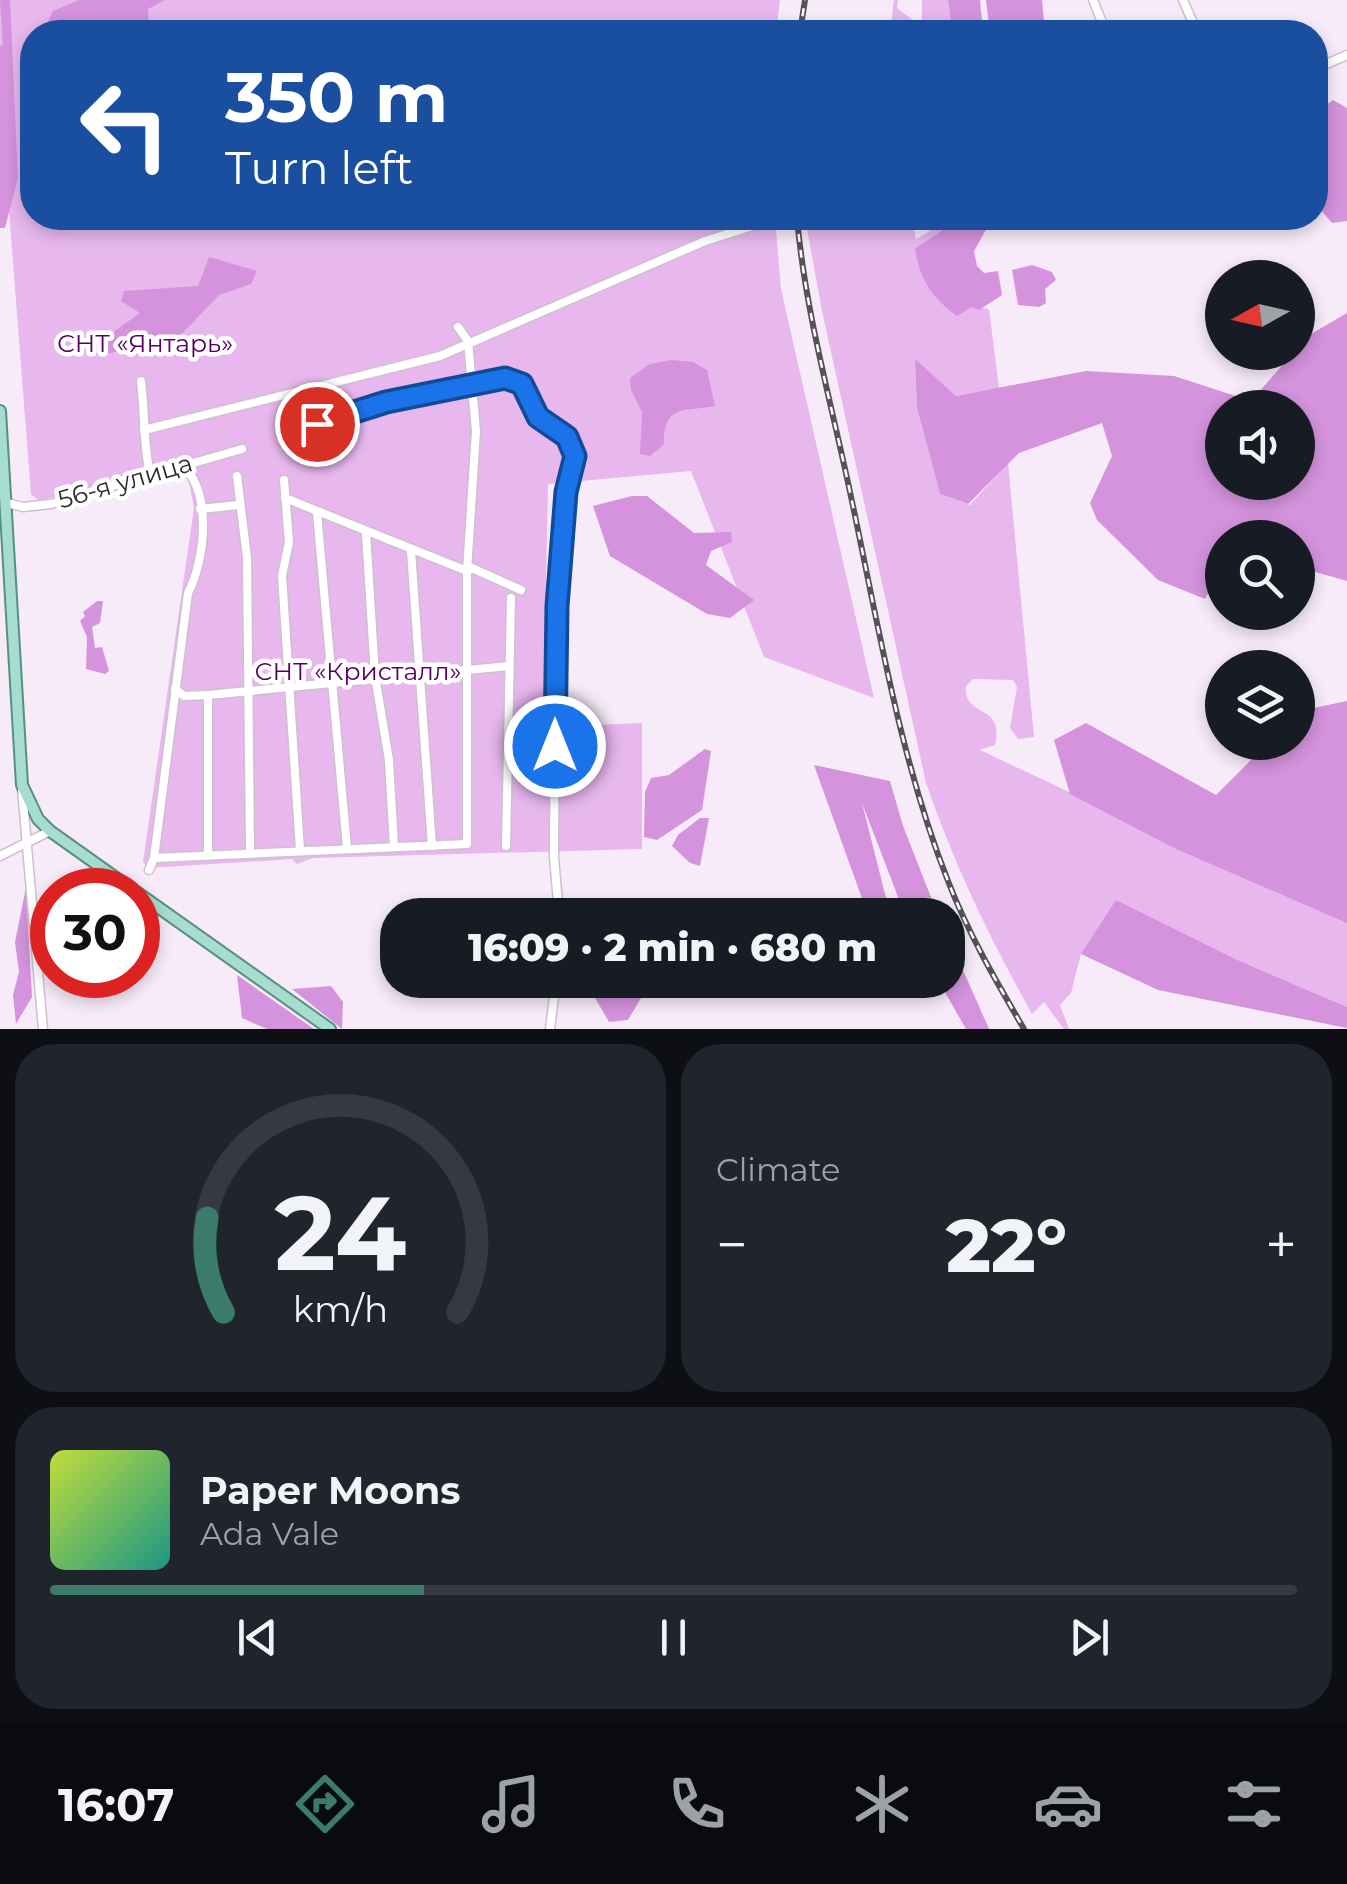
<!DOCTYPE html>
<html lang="en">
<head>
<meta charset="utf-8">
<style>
	:root { --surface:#171b24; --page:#20242c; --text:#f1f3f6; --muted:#9ea1a6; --line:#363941; --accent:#3a7b6a }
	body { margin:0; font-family:Montserrat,sans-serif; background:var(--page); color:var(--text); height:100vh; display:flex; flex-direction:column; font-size:38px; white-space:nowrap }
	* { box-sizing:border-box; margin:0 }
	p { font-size:32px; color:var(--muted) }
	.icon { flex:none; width:55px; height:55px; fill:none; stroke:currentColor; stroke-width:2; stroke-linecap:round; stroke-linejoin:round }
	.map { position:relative; height:1029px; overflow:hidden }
	.panel { display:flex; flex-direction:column; gap:15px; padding:15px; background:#0d0f14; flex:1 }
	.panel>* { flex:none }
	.hud { position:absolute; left:20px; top:20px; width:1308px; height:210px; border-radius:40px; box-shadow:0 5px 15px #0003; background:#1a4fa0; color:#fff; overflow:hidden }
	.needle { width:65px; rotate:262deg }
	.controls { position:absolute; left:1205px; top:260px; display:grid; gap:20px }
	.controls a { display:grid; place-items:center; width:110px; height:110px; border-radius:50%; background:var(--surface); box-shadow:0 5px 15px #0003; font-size:50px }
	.speed { position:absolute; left:30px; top:868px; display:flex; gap:20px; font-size:50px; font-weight:700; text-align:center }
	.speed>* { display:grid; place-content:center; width:130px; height:130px; border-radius:50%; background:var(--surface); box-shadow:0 5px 15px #0003; line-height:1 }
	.speed .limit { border:15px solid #d22; background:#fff; color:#111 }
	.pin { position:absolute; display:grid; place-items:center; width:85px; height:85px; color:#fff; margin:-42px; border:5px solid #fff; border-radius:50%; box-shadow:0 2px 10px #0007 }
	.me { position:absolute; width:110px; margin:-55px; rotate:0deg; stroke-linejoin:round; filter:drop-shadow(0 0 8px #0008) }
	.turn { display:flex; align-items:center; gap:35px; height:210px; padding:0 40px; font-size:45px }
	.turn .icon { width:130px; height:130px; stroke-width:2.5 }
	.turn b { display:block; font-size:70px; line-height:85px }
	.big { font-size:75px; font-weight:800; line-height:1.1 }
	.panel .widget { flex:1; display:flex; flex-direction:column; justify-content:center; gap:15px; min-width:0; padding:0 35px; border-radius:40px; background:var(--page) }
	.panel .dial { align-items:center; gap:0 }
	.dial svg { height:260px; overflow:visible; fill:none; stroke:var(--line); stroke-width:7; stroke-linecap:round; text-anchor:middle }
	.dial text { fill:var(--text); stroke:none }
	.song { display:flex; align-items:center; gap:30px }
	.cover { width:120px; height:120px; border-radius:15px; background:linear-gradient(135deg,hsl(70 70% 55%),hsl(170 70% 35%)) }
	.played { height:10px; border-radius:5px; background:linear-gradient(90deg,var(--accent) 30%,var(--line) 30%) }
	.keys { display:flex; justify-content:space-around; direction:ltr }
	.heat { display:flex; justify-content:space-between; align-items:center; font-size:55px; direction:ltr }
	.panel .tiles { flex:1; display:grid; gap:15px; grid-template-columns:1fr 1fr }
	.widget:last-child { grid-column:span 2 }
	.trip { position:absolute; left:380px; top:898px; width:585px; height:100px; border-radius:40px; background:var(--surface); box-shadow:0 5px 15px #0003; font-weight:800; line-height:100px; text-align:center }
	.tab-bar { display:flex; height:160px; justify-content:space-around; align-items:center; background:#090b0e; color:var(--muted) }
	.tab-bar .icon { width:70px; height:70px }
	.tab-bar .current { color:var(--accent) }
	.tab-bar b { font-size:45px; color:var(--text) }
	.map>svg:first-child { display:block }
</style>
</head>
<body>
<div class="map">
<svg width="1347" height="1029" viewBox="0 0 1347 1029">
	<rect width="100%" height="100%" fill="#f7ebf9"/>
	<g fill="#e7b7ed">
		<polygon points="0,0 780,0 776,32 32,32 32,218 775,218 781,289 874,698 764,657 691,471 548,484 543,727 642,723 642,849 313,858 297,864 292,859 148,868 143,862 194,508 188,476 190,461 39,501 31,494 0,94"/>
		<polygon points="894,0 898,0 897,8 922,27 922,0 948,0 952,32 890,32"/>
		<path d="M 805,218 L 911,218 L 916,239 L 952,218 L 961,218 L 916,247 L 972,307 L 989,309 L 999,388 L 956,396 L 915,360 L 917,408 L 940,494 L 970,505 L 1008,463 L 1034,737 L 1018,739 L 1010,728 L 1017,687 L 1013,680 L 973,679 L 966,686 C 963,719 1005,702 995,745 L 980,750 L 1347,923 L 1347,1007 L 1233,958 L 1081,954 L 1071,993 L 1060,1005 L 1069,1029 L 1064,1029 L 1044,1002 L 1032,1014 C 990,939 954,864 926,783 L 822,311 Z"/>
	</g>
	<g fill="#d493dc" fill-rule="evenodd">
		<polygon points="0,0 10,0 18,178 5,228 0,228 0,46 3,45"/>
		<polygon points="79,0 165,0 148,9 149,29 145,32 43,32 53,11"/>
		<polygon points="948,0 980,0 983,32 952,32"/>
		<polygon points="986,0 1042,0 1045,32 990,32"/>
		<polygon points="1333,100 1347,108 1347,221 1332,223 1315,203 1315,113"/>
		<path d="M 961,218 L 986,218 L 987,228 L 974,251 L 977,266 L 984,273 L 998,271 L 1002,295 L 979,310 L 972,307 L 957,316 C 931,297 920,280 915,248 Z"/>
		<polygon points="209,257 257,271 251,284 219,295 176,340 100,355 85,352 140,313 121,301 124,291 198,286"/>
		<polygon points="1032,265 1052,272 1056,280 1045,289 1046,303 1039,307 1018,305 1012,270"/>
		<path d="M 1347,313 L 1347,581 L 1298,567 L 1298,538 L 1222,538 L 1222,568 L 1205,599 L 1158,580 L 1097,520 L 1090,503 L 1112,456 L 1102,423 L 1019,453 L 968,504 L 940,494 L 917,408 L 915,359 L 956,396 L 1086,371 L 1174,376 L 1251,401 L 1293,353 L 1298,352 L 1306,337 ZM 1222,408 L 1298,408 L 1298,482 L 1222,482 Z"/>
		<path d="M 671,360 L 693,362 L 707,370 L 715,406 C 685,412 664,403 664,444 L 650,456 L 640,454 L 642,412 L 631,390 L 630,378 L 650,364 Z"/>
		<polygon points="632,496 647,496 694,533 731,532 732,542 711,551 706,565 754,600 730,618 707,614 610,556 593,506"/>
		<polygon points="97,601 103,601 100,623 92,627 95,648 102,647 109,671 105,674 86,669 87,637 80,621 85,616 83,612"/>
		<polygon points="1347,701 1347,923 1174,848 1070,794 1054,740 1086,723 1216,795 1268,743 1298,742 1299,711"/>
		<polygon points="705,749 711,751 702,810 657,840 644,837 645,792 651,778 669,775"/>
		<polygon points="814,765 890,781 903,826 938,915 905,915 862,803 885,894 894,915 868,915"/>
		<polygon points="700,818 709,818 700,866 690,863 672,846 678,835"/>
		<polygon points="26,887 32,997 16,1024 13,995 19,972 15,942"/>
		<polygon points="1116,900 1233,958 1347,1007 1347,1028 1158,990 1081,954"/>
		<polygon points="948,936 989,1029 966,1029 938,980 948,980"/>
		<polygon points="237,975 314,1029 267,1029 242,1018"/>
		<polygon points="599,980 645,980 644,993 628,1020 609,1022 591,991"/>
		<polygon points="331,986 343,1002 342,1029 292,989"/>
	</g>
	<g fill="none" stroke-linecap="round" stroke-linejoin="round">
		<defs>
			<g id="minor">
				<polyline points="1093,0 1106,32"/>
				<polyline points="1183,0 1197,32"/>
				<polyline points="1315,69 1347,55"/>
				<path d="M 141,381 C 145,413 143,443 150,474"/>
				<polyline points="144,430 440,356 705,241 765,222"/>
				<polyline points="292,433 387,402 505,378 522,385 538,417 567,437 575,457 566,492 555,641 554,857 559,915"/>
				<polyline points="237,476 247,558 250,851"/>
				<polyline points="284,480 289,542 282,576 300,850"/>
				<polyline points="285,498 467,571 472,568 521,590"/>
				<polyline points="7,503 23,507 51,504 242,449"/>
				<polyline points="200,509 239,505"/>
				<polyline points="317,513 347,848"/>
				<polyline points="366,533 375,676 389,760 394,847"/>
				<polyline points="411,551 432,846"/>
				<polyline points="175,689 184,696 208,695 509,666"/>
				<polyline points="208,695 208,854"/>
				<polyline points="22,789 43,1029"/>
				<polyline points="506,846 511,598"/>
				<polyline points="0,856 50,831"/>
				<polyline points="154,858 467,844 467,571 476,431 468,341 458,327"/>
				<path d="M 149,870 L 154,858 L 188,593 C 205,560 213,493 182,465"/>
				<polyline points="550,1029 556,980"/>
			</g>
			<g id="major">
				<polyline points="0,411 22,785 38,819 50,831 133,890"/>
				<polyline points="138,893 330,1029"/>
			</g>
		</defs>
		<use href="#minor" stroke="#cdc1ce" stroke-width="11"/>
		<use href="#major" stroke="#579082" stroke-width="14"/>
		<use href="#minor" stroke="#fff" stroke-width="8"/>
		<use href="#major" stroke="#a7ddcf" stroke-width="10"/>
		<defs>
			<g id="rail">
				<polyline points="800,32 805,0"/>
				<path d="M 797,218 C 805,310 831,402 850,492 C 878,622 899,757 948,881 C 968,933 996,981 1024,1029"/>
			</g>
		</defs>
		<use href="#rail" stroke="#565057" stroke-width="6"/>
		<use href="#rail" stroke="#fff" stroke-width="2.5" stroke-dasharray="8" stroke-linecap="butt"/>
	</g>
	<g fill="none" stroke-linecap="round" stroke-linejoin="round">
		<defs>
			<polyline id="route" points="317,424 386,402 505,378 522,384 538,417 567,437 575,456 566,492 557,606 555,746"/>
		</defs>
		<use href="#route" stroke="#114b97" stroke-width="25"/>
		<use href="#route" stroke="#1a73e8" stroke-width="18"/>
	</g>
	<g text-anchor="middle" stroke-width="9" stroke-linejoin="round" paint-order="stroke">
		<g font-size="25" fill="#55005f" stroke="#fff">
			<text x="145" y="352">СНТ «Янтарь»</text>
			<text x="358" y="680">СНТ «Кристалл»</text>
		</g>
		<g font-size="25" fill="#2e2a2f" stroke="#fff">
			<text transform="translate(125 481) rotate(-16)" y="9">56-я улица</text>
		</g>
	</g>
</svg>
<div class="controls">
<a><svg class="needle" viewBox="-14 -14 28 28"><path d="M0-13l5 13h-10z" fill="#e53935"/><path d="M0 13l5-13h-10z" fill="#9ea1a6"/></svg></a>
<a><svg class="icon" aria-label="sound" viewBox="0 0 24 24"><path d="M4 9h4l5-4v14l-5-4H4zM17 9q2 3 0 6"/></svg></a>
<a><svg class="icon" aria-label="search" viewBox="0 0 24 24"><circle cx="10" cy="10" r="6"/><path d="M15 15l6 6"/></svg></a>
<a><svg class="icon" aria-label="layers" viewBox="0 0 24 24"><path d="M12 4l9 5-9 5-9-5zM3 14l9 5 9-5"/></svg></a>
</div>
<div class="speed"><div class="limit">30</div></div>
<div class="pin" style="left:317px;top:424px;background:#d93025"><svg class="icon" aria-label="arrive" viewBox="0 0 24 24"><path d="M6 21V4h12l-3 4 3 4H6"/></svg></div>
<svg class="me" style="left:555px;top:746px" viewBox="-20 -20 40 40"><circle r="17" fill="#1a73e8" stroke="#fff" stroke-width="3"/><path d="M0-11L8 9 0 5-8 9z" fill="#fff"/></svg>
<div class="trip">16:09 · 2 min · 680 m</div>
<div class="hud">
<div class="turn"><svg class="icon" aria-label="left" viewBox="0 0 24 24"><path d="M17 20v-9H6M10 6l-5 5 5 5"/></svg><div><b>350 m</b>Turn left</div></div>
</div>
</div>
<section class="panel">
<div class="tiles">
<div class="widget dial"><svg viewBox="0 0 100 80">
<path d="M14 69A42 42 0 1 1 86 69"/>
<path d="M14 69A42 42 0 0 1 9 40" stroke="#3a7b6a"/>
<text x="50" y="56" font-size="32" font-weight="700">24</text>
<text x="50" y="72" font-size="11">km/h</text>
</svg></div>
<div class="widget"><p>Climate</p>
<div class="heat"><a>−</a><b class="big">22°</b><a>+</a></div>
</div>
<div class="widget">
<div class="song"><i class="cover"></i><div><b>Paper Moons</b><p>Ada Vale</p></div></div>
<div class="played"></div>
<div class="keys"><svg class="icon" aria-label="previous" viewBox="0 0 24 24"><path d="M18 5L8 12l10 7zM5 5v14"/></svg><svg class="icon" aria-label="pause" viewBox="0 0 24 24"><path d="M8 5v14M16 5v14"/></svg><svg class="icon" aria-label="next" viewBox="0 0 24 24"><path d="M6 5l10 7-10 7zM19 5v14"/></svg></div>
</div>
</div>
</section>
<nav class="tab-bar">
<b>16:07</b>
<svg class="icon current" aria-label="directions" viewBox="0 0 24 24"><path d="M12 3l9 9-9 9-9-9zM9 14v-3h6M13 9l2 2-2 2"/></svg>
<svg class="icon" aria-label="music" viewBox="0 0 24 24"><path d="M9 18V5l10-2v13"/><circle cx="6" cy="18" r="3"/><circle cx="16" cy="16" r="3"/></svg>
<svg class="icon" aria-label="phone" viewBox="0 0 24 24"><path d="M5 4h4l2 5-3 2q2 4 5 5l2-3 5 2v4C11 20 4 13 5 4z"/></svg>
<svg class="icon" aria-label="climate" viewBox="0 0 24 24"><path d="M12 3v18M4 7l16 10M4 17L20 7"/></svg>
<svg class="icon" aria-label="car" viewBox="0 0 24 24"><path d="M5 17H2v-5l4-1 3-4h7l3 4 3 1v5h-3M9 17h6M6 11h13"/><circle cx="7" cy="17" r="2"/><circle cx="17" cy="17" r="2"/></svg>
<svg class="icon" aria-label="filters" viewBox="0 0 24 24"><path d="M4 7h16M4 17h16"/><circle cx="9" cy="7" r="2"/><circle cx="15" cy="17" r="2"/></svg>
</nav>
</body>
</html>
